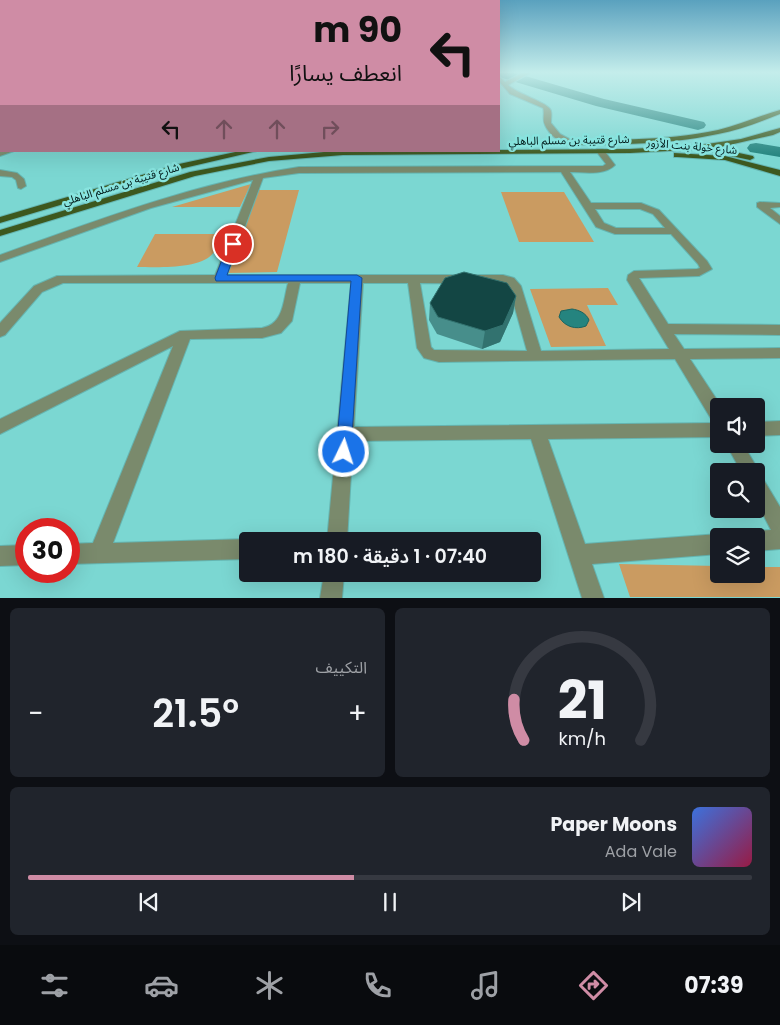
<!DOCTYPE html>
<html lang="ar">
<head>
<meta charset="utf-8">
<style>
	:root { --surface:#171b24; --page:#20242c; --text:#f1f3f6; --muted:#9ea1a6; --line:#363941; --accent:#cf8ca5 }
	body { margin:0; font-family:Poppins,"Noto Sans Arabic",sans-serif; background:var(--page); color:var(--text); direction:rtl; height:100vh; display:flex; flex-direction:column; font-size:19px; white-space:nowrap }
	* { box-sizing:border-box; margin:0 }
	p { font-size:16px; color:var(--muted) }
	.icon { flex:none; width:28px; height:28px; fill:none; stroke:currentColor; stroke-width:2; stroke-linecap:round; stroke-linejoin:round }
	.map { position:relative; height:598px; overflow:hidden; direction:ltr }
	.details { display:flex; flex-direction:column; gap:10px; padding:10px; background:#0d0f14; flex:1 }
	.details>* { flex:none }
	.banner { position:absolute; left:0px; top:0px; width:500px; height:152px; box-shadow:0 5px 20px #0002; direction:rtl; background:#cf8ca5; color:#111; overflow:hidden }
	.fabs { position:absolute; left:710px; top:398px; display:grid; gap:10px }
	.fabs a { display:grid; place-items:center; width:55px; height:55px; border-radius:5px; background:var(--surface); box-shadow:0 5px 20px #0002; font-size:25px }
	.speed { position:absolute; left:15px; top:518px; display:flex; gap:10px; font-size:25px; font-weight:700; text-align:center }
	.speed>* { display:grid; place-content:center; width:65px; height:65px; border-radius:50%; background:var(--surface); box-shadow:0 5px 20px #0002; line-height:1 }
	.speed .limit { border:8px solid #d22; background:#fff; color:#111 }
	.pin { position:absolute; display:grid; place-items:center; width:42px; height:42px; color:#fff; margin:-21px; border:2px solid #fff; border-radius:50%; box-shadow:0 1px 5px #0007 }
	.me { position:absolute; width:55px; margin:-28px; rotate:4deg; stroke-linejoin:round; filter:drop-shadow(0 0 4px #0008) }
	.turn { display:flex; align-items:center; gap:18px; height:105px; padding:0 15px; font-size:22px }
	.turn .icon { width:65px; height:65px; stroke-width:2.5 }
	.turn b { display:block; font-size:35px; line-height:42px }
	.lanes { display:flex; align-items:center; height:48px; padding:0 15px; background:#0003; justify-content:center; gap:25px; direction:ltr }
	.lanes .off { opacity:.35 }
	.big { font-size:38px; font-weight:600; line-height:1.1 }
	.details .tile { flex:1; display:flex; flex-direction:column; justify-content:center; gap:8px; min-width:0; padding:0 18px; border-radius:8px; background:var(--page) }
	.details .dial { align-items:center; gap:0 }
	.dial svg { height:130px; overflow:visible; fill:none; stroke:var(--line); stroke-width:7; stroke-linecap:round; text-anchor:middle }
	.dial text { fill:var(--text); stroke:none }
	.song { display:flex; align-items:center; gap:15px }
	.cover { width:60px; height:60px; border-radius:8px; background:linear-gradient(135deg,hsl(220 70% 55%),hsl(340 70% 35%)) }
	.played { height:5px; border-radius:2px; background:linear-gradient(90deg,var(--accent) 45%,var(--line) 45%) }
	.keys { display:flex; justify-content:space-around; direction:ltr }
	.heat { display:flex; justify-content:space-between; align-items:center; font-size:28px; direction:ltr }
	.details .tiles { flex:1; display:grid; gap:10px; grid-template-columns:1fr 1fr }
	.tile:last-child { grid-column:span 2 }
	.trip { position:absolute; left:239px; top:532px; width:302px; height:50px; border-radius:5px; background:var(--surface); box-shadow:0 5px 20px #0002; font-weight:600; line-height:50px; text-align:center; direction:rtl }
	.tab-bar { display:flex; height:80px; justify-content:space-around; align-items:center; background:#090b0e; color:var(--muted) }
	.tab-bar .icon { width:35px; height:35px }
	.tab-bar .selected { color:var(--accent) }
	.tab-bar b { font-size:22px; color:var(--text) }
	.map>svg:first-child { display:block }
</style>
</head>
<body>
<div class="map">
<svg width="780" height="598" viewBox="0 0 780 598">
	<rect width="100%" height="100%" fill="#7bd7d2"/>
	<g fill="#ca9b61">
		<polygon points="251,184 240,207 172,207"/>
		<polygon points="257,190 299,190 277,272 225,273"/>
		<polygon points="501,192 564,192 594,242 519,242"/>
		<path d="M 155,234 L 221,234 C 219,239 217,247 214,252 C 202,270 156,267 137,267 Z"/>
		<polygon points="608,288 618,305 587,305 606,346 551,347 530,289"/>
		<polygon points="619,564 719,566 719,574 756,574 756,567 780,567 780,597 630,597"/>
	</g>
	<path fill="#25847f" stroke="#1a6460" d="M 572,309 C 579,310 586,313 589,320 L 586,326 C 576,330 565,327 559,317 L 561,311 Z"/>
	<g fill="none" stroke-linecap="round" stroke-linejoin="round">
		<g fill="#25847f" fill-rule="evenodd">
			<polygon points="499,73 515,73 604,99 704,122 706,125 704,128 698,130 596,106 499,77"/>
			<polygon points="756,143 780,147 780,157 750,152 747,148 750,144"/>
		</g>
		<defs>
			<g id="minor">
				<path d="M 522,73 L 530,73 L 508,85 C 517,94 550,103 551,111 C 552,114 551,119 551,123 L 560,134 L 571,140 L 571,144 C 560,144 549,134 545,125 C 542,120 545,113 543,108 L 510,94 L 499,81 L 499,76 L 505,82 Z"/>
				<rect x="0" y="114" width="1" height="4"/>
				<path d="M 597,149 L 603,149 L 615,165 C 604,176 584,172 570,172 L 591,203 L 641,203 L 659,210 L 707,261 L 712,269 L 699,276 L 639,278 L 668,324 L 780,325 L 780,335 L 674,334 L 684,349 L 780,348 L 780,358 L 690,359 L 721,406 L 719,406 L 719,437 L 548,439 L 585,544 L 719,534 L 724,536 L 719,536 L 719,554 L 592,564 L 604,598 L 582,598 L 531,439 L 353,441 L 347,541 L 327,541 L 351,283 L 300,283 L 292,321 L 281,333 L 262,338 L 190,339 L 113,543 L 248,539 L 254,541 L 248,541 L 248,559 L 69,564 L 69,544 L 93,543 L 173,346 L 0,434 L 0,419 L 180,331 L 262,328 C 284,324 283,301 288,283 L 63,283 L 42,292 L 5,335 L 0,337 L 0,323 L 34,286 L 57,276 L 215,275 L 253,180 L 151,208 L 0,262 L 0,255 C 98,220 195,183 299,167 L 603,166 L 606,164 L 596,151 ZM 561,172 L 596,227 L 615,234 L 671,234 L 698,264 L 700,268 L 697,269 L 634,271 L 628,275 L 627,280 L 669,349 L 541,351 L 521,286 L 514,278 L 503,275 L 227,275 L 263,178 L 299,173 ZM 595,209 L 640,209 L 653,214 L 665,228 L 616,228 L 604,223 ZM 363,283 L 408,283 L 417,348 L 424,358 L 439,362 L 675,359 L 713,422 L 717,423 L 354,427 ZM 420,283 L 506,284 L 509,287 L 527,351 L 434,350 L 431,347 Z"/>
				<polygon points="0,151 14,151 0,156"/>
				<polygon points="0,170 17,173 24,179 26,186 21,189 18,188 16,180 12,177 0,176"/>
				<polygon points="760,202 780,203 780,207 770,208 780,216 780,224 757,207 757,203"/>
				<polygon points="780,421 780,435 756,436 756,422"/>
				<polygon points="726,444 743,444 759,471 757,475 762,477 780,507 780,549 756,551 756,536 748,536 756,531 771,530 756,501 756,471 741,471"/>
				<polygon points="26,545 26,565 0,566 0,546"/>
				<polygon points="324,574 344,574 342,598 320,598"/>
			</g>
			<g id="major">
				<path d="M 780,110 L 780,114 C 760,122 739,130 718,134 C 662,146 605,144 549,145 L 545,143 L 549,141 C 605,139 663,142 718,130 C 739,125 759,116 780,110 Z"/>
				<polygon points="780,128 780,132 773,135 716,148 753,156 754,158 750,160 708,151 707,149 630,153 343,155 269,161 195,176 0,236 0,230 190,172 269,157 335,151 499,151 499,150 630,149 700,145 741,139"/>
				<polygon points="240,151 257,151 184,168 0,223 0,217 179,164"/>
				<polygon points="674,153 725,156 780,170 780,176 725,160 677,157 674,157"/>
			</g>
		</defs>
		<use href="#minor" stroke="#65b5b1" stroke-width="2"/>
		<use href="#major" stroke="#65b5b1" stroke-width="2"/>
		<use href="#minor" fill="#7a8a6c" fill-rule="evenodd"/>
		<use href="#major" fill="#3d581e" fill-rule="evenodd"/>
	</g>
	<polygon fill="#478e8b" points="516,296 513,313 500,342 482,349 437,334 429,320 430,303"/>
	<polygon fill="#32726f" points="516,296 513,313 500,342 482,349 485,331"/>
	<polygon fill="#134644" stroke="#32726f" points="464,272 507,283 516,296 503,325 485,331 438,317 430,303 445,278"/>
	<linearGradient id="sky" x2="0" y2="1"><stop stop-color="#5aa1be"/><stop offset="0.46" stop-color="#c4edeb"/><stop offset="1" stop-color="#c4edeb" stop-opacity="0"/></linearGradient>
	<rect width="780" height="157" fill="url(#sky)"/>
	<polygon fill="#1a73e8" stroke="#114b97" points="233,241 238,244 227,275 357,275 362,278 351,452 349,457 344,459 338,457 336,452 351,281 216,281 215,278 228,244"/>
	<g text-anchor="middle" stroke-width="5" stroke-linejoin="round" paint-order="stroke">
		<g font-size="11" fill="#001a19" stroke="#88e4df">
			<text transform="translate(569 140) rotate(-1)" y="4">شارع قتيبة بن مسلم الباهلي</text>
			<text transform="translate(692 146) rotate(5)" y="4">شارع خولة بنت الأزور</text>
			<text transform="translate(121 184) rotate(-17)" y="4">شارع قتيبة بن مسلم الباهلي</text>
		</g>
	</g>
</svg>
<div class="fabs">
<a><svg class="icon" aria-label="sound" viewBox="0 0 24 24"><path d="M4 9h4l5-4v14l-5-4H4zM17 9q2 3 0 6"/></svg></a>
<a><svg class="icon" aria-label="search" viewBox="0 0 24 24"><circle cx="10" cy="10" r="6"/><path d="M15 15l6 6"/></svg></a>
<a><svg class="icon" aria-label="layers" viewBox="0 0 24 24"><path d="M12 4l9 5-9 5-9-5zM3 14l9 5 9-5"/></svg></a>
</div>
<div class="speed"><div class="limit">30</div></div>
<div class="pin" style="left:233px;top:244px;background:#d93025"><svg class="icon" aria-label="arrive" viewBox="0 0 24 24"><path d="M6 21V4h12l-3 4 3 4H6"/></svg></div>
<svg class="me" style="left:344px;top:452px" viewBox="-20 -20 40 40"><circle r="17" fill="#1a73e8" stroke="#fff" stroke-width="3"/><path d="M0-11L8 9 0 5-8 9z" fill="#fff"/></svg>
<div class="trip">07:40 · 1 دقيقة · 180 m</div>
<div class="banner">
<div class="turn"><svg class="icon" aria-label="left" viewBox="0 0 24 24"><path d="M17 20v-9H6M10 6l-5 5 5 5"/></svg><div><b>90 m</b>انعطف يسارًا</div></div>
<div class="lanes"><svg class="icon" aria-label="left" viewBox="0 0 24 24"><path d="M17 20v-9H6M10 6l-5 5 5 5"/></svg><svg class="icon off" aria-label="ahead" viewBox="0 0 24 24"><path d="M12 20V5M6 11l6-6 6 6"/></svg><svg class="icon off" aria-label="ahead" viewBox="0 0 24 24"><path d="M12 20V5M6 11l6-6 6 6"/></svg><svg class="icon off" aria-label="right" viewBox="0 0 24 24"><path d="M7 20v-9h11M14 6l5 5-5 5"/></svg></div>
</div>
</div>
<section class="details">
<div class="tiles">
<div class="tile dial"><svg viewBox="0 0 100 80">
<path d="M14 69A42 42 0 1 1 86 69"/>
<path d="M14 69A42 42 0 0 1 8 44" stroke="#cf8ca5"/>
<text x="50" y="56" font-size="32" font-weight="700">21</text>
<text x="50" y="72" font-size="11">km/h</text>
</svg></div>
<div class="tile"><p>التكييف</p>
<div class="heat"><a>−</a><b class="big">21.5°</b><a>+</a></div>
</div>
<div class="tile">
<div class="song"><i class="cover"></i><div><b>Paper Moons</b><p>Ada Vale</p></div></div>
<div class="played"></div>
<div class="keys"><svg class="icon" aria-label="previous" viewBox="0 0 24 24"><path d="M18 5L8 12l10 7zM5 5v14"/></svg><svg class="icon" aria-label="pause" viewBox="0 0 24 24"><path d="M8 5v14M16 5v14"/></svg><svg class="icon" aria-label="next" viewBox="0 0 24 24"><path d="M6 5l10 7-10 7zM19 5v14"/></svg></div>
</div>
</div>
</section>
<nav class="tab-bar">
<b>07:39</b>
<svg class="icon selected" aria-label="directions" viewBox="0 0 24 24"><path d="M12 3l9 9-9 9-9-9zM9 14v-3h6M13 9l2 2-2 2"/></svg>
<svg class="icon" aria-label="music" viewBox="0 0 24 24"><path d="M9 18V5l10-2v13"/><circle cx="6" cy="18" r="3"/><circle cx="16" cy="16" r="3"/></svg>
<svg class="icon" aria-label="phone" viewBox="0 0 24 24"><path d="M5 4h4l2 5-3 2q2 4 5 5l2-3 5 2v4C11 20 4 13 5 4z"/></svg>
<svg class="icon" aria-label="climate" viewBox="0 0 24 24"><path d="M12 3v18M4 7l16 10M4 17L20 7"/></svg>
<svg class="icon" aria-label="car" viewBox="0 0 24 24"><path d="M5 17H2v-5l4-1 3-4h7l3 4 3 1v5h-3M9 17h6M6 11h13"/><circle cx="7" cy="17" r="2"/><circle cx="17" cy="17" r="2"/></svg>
<svg class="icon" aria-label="filters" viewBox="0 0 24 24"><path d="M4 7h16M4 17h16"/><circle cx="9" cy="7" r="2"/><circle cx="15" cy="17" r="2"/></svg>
</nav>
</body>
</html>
